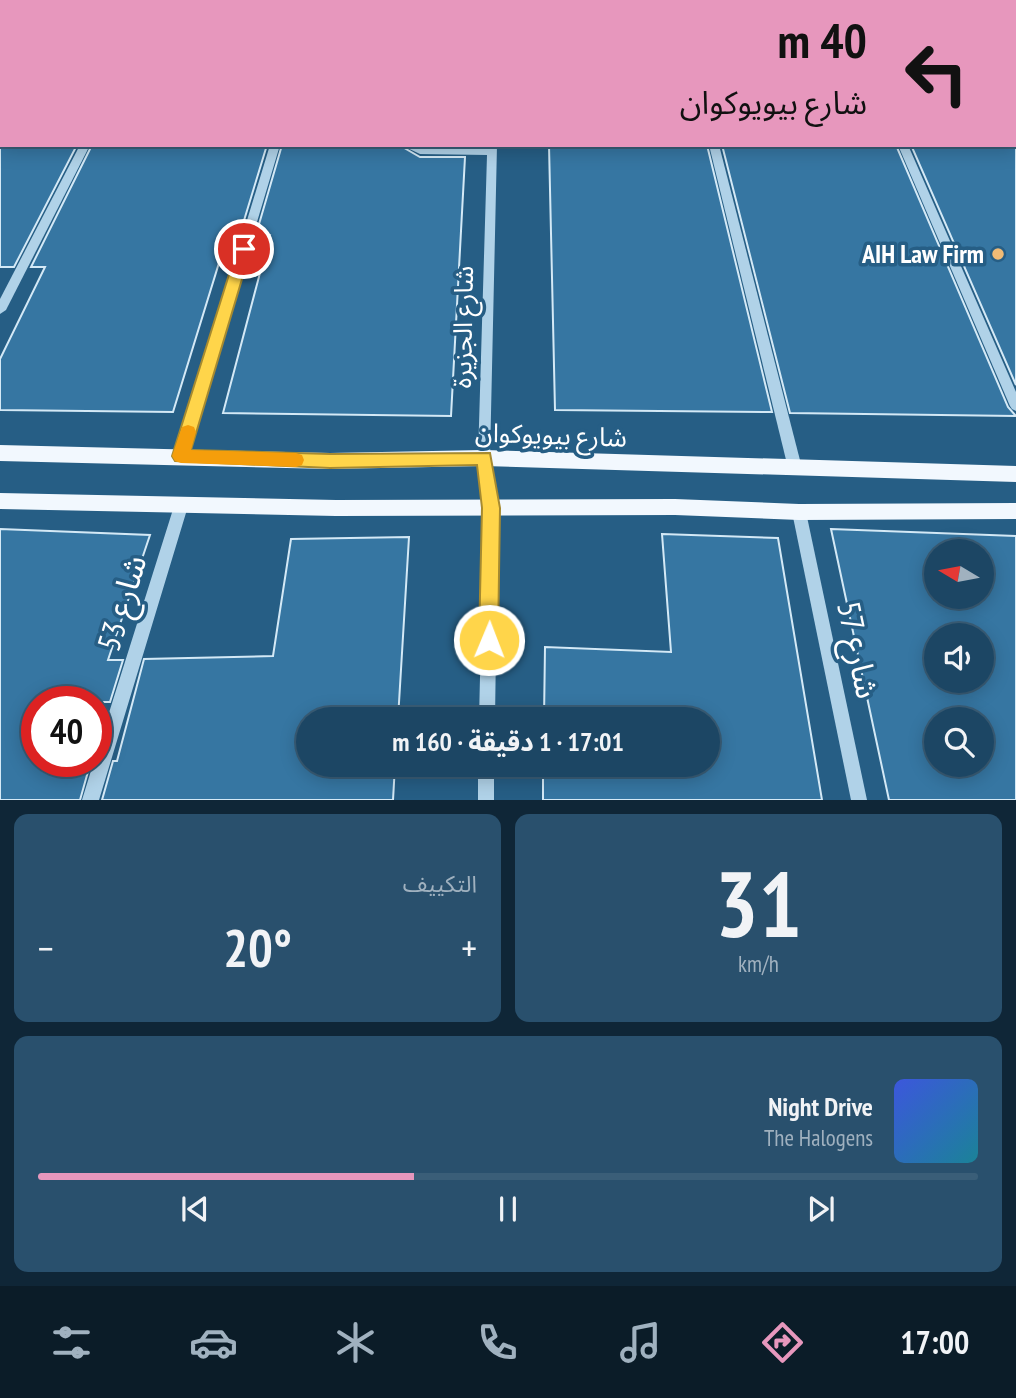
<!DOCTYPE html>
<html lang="ar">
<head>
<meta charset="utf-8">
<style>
	:root { --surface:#1c4664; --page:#29506d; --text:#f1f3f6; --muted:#a0b1bf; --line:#3a5e78; --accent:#e797bd }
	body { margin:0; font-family:"PT Sans Narrow","Noto Sans Arabic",sans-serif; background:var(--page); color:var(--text); direction:rtl; height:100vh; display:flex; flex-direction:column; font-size:26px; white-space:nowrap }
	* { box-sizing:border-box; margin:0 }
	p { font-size:23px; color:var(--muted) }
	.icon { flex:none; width:38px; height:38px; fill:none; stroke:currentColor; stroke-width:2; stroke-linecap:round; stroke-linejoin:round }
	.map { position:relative; height:800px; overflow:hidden; direction:ltr }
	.panel { display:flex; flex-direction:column; gap:14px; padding:14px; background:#0f2637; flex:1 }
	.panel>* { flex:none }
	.top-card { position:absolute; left:0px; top:0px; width:1017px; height:147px; box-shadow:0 4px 18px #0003,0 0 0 2px var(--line); direction:rtl; background:#e797bd; color:#111; overflow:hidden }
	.needle { width:46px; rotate:280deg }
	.controls { position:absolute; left:924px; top:539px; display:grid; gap:14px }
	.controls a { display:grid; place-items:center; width:70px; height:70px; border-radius:50%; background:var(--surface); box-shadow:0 4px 18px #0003,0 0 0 2px var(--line); font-size:35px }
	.speed { position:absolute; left:21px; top:686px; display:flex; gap:14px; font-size:35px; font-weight:700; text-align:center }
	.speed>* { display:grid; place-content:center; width:91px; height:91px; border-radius:50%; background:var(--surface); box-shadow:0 4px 18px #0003,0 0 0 2px var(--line); line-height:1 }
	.speed .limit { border:10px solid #d22; background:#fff; color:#111 }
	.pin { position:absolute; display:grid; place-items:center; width:60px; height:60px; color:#fff; margin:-30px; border:4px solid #fff; border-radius:50%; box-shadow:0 2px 7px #0007 }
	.me { position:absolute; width:77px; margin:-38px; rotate:1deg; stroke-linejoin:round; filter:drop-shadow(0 0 5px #0008) }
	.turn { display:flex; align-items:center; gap:24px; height:147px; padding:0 35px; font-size:32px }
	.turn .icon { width:91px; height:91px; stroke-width:2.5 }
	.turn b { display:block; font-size:49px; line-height:60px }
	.big { font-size:52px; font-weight:700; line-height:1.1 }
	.panel .card { flex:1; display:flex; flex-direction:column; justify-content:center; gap:10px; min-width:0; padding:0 24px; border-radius:14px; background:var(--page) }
	.panel .dial { align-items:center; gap:0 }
	.dial b { font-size:91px; line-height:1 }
	.song { display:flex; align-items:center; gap:21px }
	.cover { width:84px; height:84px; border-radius:10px; background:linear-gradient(135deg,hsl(230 70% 55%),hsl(190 70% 35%)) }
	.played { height:7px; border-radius:4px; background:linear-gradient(90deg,var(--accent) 40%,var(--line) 40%) }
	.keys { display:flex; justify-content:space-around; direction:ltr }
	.heat { display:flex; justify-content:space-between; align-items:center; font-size:38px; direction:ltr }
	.panel .tiles { flex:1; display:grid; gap:14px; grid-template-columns:1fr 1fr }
	.card:last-child { grid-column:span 2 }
	.trip { position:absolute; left:296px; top:707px; width:424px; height:70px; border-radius:35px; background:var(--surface); box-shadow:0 4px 18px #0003,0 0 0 2px var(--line); font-weight:700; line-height:70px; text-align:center; direction:rtl }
	.dock { display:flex; height:112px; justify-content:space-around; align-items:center; background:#0b1c28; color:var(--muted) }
	.dock .icon { width:49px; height:49px }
	.dock .active { color:var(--accent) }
	.dock b { font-size:32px; color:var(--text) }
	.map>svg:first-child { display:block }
</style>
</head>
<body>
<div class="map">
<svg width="1016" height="800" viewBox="0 0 1016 800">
	<rect width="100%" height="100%" fill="#265e85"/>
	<g fill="#3676a2" stroke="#d4e9f6" stroke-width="2" fill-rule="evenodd">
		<polygon points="0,145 77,145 14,267 0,267"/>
		<polygon points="92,145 267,145 242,227 231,224 173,412 0,410 0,359 45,267 31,267"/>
		<polygon points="282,145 399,145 420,157 465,157 451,416 223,413 270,235 257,231"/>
		<polygon points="549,145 707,145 772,412 555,410"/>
		<polygon points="722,145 896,145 1008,407 1016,416 790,413"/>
		<polygon points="911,145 1016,145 1016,385"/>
		<polygon points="0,529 150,535 108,660 123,660 110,702 37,702 37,761 91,761 80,800 0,800"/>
		<path d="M 831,529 L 1016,536 L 1016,800 L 889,800 ZM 936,551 L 982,551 L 982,597 L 936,597 ZM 936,635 L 982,635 L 982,681 L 936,681 ZM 936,719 L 982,719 L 982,765 L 936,765 Z"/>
		<polygon points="662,534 778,538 822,800 543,800 543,765 707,765 707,719 544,719 545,647 671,652"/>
		<polygon points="409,537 398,719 308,719 308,765 395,765 393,800 102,800 113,761 117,761 144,659 273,656 291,539"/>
	</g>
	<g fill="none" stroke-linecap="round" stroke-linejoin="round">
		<g fill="#b0d2e8" fill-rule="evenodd">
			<polygon points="6,0 14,0 4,2"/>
			<polygon points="157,0 165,0 164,2 156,2"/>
			<rect x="315" y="0" width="8" height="2"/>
			<rect x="492" y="0" width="8" height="2"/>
			<polygon points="677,0 685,0 686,2 678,2"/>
			<polygon points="836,0 844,0 845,2 837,2"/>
			<polygon points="988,0 996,0 997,2 989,2"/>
			<rect x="0" y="9" width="2" height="6"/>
			<rect x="1015" y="30" width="1" height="6"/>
			<rect x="0" y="91" width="2" height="6"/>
			<rect x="1015" y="100" width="1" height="6"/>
			<polygon points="80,145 90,145 6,310 0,314 0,299"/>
			<polygon points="270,145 280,145 187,456 186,460 181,461 176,460 175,456"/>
			<polygon points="401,145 415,145 421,148 487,149 487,145 497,145 490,458 498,508 495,719 479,719 484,508 478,458 487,155 420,154"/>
			<polygon points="709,145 719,145 802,468 800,472 795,473 790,472 788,468"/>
			<polygon points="898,145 908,145 1016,392 1016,411 1012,409 1010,406"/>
			<polygon points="182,497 187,499 189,503 99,800 82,800 94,761 96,761 96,754 175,503 177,499"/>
			<polygon points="799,506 804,508 806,512 867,800 851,800 792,512 794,508"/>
			<rect x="478" y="765" width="16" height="35"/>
		</g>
		<g fill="#f2f8fe" fill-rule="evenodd">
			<polygon points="0,445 330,453 484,450 1016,466 1016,482 484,466 330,469 0,461"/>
			<polygon points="0,493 336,500 675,499 799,504 1016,503 1016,519 799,520 675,515 336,516 0,509"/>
		</g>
	</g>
	<polygon fill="#ffd54a" stroke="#a68a30" stroke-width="2" points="244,244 251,249 191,450 330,454 490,453 500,508 498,640 496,647 489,649 482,647 479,640 482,508 477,465 330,468 175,461 172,456 237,249"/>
	<polygon fill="#f59e0b" points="188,425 194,427 196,432 191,450 296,453 302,455 304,460 302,465 296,467 181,463 175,461 172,456 182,427"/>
	<circle fill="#f1bb75" stroke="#265e85" stroke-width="2.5" cx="998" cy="254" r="7"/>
	<g text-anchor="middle" stroke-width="7" stroke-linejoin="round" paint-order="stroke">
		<g font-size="26" font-weight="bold" fill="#fff" stroke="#265e85" text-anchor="end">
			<text x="984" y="263">AIH Law Firm</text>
		</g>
		<g font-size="26" fill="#fff" stroke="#265e85">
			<text transform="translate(463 327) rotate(-89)" y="9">شارع الجزيرة</text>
			<text transform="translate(551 435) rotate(2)" y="9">شارع بيويوكوان</text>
		</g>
		<g font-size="32" fill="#fff" stroke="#265e85">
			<text transform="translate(122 603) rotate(-73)" y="11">شارع 53</text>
			<text transform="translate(858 650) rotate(78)" y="11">شارع 57</text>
		</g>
	</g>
</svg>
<div class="controls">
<a><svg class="needle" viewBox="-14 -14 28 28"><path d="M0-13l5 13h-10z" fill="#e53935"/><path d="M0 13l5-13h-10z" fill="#a0b1bf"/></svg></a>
<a><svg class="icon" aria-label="sound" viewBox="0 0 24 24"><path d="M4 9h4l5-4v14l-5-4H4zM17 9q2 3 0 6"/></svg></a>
<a><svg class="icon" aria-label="search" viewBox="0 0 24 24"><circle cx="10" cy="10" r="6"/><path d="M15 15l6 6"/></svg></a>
</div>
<div class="speed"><div class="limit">40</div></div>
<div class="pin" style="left:244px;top:249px;background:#d93025"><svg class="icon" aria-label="arrive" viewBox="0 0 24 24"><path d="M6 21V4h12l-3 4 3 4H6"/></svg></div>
<svg class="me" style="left:489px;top:640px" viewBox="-20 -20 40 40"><circle r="17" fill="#ffd54a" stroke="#fff" stroke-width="3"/><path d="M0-11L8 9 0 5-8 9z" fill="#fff"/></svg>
<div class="trip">17:01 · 1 دقيقة · 160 m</div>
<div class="top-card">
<div class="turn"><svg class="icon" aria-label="left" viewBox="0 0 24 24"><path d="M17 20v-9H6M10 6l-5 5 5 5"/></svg><div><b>40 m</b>شارع بيويوكوان</div></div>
</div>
</div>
<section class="panel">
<div class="tiles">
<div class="card dial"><b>31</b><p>km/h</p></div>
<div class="card"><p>التكييف</p>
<div class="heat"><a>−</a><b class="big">20°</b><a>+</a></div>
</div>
<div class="card">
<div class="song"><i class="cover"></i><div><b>Night Drive</b><p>The Halogens</p></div></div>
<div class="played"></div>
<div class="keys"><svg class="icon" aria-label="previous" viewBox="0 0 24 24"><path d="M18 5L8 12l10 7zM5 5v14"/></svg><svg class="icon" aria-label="pause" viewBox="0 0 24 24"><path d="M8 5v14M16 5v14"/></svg><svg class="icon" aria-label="next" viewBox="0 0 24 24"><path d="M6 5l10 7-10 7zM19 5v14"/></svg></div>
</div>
</div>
</section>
<nav class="dock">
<b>17:00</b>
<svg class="icon active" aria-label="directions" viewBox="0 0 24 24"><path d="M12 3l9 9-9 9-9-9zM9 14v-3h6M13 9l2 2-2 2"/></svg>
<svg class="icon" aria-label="music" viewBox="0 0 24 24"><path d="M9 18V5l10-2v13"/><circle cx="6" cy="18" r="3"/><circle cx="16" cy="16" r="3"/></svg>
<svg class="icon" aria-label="phone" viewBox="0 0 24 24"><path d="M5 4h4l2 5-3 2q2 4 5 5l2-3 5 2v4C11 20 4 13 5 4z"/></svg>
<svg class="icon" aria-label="climate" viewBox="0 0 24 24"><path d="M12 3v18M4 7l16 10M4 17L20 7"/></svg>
<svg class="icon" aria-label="car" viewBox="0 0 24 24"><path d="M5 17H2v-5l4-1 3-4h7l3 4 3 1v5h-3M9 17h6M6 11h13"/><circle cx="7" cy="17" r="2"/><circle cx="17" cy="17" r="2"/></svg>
<svg class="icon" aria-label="filters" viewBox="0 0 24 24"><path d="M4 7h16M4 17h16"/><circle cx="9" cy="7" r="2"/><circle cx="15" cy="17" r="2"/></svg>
</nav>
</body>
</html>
